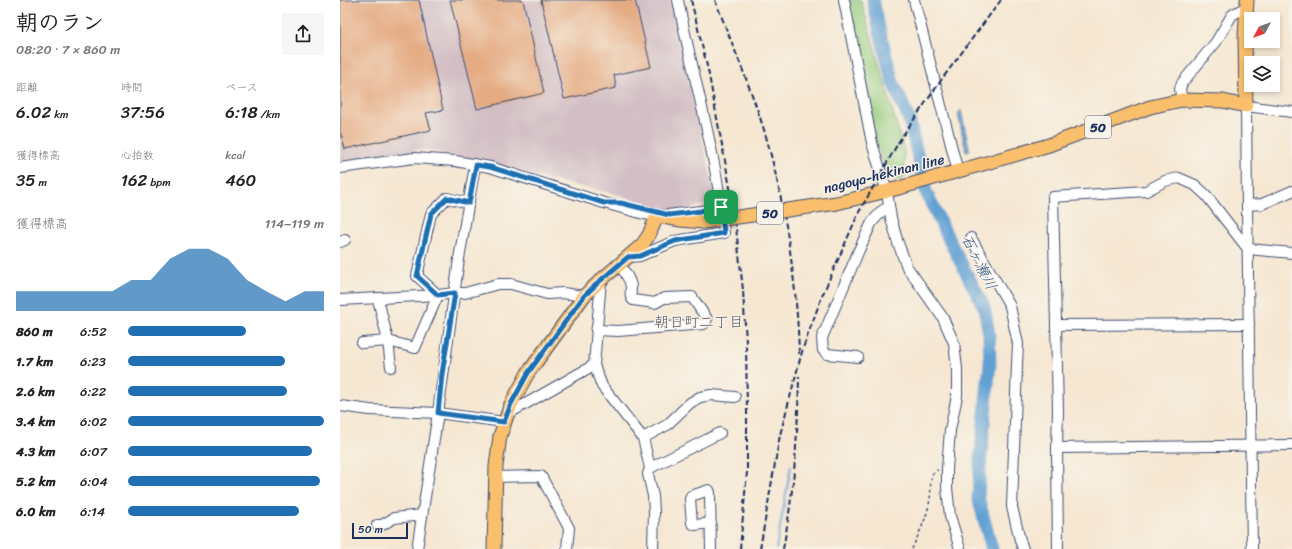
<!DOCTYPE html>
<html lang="ja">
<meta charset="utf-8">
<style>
body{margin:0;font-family:Sriracha,"Klee One",sans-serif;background:#f6f6f6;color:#222;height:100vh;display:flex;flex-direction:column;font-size:15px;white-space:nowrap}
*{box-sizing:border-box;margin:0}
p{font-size:13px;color:#767676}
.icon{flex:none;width:22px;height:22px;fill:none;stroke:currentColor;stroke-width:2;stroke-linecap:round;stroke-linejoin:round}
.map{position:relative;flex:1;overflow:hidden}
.drawer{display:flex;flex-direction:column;background:#fff;width:340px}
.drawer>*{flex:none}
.needle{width:26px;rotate:229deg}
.tools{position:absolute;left:904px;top:12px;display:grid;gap:8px}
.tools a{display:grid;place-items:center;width:36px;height:36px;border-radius:0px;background:#fff;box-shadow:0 2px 6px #0003;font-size:20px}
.scale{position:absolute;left:12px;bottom:10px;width:56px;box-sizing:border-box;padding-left:4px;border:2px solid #1b2f5e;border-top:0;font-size:11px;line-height:14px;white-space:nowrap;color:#1b2f5e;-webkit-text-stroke:3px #f7f3e8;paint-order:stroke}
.pin{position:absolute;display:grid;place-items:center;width:34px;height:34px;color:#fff;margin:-17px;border-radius:8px;box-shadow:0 2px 6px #0006}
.round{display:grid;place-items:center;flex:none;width:42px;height:42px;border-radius:0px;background:#f6f6f6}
.head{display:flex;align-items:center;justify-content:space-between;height:68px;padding:0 16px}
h1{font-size:22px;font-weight:600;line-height:30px}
.stats{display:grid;grid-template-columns:repeat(3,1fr);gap:6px;height:68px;padding:4px 16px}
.stats div{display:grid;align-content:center}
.stats b{font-size:17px;font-weight:600}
.stats small{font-size:11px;font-weight:400}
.stats p{font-size:11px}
.chart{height:112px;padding:8px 16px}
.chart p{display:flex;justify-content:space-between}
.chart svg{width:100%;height:72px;margin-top:4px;fill:#1f6fb2;opacity:.7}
ul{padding:0 16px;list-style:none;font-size:13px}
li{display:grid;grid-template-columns:64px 48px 1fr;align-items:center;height:30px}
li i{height:10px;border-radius:5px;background:#1f6fb2}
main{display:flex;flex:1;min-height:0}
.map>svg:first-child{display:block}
.industrial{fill:#d2bec4}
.grass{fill:#95cc7e;stroke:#587e6e}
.water{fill:url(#water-rules);stroke:#3e6898}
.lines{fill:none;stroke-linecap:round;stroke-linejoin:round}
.stream{stroke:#61a0d3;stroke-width:2}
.river{stroke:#61a0d3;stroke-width:13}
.building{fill:#e5ab83}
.minor-casing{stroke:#3c4b6f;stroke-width:12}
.major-casing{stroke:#3c4b6f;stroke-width:15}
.path{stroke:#3c4b6f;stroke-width:1.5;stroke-dasharray:3 3;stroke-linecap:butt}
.minor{stroke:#fff;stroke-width:10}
.major{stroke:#f9bf6d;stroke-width:13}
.rail{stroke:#1b2f5e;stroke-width:2;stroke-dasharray:6 3;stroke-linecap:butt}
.major-bridge-casing{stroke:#3c4b6f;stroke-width:15;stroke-linecap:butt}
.major-bridge{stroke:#f9bf6d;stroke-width:13}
.route-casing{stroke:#fff;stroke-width:8}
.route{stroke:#1f6fb2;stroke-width:5}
.labels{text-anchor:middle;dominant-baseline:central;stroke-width:3;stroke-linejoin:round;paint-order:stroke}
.shield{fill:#f7f3e8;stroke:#5d6a87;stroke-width:1}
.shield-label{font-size:13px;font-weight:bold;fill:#1b2f5e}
.street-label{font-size:14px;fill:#1b2f5e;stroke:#f7f3e8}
.water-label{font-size:15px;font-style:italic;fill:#345787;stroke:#f7f3e8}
.neighbourhood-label{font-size:15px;fill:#625a6b;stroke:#f7f3e8}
</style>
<main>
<section class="drawer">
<div class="head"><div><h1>朝のラン</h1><p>08:20 · 7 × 860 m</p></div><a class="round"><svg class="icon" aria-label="share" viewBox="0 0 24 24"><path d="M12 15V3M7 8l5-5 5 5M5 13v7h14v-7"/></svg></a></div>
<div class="stats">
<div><p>距離</p><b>6.02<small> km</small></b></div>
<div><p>時間</p><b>37:56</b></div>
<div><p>ペース</p><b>6:18<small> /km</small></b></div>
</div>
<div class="stats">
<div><p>獲得標高</p><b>35<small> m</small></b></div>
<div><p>心拍数</p><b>162<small> bpm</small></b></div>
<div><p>kcal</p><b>460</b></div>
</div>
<div class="chart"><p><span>獲得標高</span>114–119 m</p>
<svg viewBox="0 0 160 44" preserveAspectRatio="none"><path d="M0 44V32L10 32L20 32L30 32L40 32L50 32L60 25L70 25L80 12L90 6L100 6L110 12L120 25L130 32L140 38L150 32L160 32V44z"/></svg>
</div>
<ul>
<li><b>860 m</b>6:52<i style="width:60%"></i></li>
<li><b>1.7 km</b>6:23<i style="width:80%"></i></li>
<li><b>2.6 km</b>6:22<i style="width:81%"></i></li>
<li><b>3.4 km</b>6:02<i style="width:100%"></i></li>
<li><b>4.3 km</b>6:07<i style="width:94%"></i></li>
<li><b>5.2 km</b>6:04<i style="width:98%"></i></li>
<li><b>6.0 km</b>6:14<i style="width:87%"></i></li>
</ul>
</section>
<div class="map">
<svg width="952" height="549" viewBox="0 0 952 549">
<defs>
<pattern id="water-rules" width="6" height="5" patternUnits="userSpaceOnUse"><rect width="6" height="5" fill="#61a0d3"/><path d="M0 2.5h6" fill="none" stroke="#4f83ae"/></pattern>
</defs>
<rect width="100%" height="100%" fill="#f7f3e8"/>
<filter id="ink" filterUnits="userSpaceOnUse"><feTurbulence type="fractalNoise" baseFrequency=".025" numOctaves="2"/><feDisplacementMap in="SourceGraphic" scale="8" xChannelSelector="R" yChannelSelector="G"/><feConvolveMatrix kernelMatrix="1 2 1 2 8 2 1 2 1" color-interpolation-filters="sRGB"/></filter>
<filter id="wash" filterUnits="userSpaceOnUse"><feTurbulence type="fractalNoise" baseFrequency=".012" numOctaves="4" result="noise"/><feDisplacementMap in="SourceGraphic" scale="16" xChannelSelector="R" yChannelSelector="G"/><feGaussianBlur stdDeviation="0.9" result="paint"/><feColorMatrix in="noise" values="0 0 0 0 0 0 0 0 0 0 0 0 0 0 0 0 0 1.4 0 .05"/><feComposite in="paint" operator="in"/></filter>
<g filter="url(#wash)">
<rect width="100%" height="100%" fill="#f6e7d2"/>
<path class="industrial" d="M0 0H330L377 203 330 212 279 195 175 172 86 149 0 162Z"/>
<path class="grass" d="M507 0H521L564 150 565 177 560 181 547 176 532 126Z"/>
<path class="water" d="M621 110 630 151 626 152 618 114Z"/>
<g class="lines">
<path class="stream" d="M436 549 451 466"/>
<path class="river" d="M533 0 540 32 553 83 569 119 586 192 608 238 644 307 649 334 650 363 641 454 638 497 652 549"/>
</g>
<g id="blocks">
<g class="building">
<path d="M0 0H79L103 110 86 113 91 130 5 149 1 134H0Z"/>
<path d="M110 0H183L204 93 137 109Z"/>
<path d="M201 0H295L311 67 274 75 276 88 224 99Z"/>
</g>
</g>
</g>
<g filter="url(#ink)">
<use href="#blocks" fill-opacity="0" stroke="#3c4b6f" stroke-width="1"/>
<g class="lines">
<defs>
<g id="minor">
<path d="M504 0 532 143 547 192 551 218 558 243 567 267 603 318 614 343 617 369V396L610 430 607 469V488L610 516 620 549"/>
<path d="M574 0 618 172"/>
<path d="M842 100 840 89 842 83 876 42 892 15 906 7"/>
<path d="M0 168 74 158 115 161 150 167 264 203 304 214 317 216"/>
<path d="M907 205 922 204 952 191"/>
<path d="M328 215 361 211 381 207"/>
<path d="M631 238 670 306 678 344 677 364 672 507 680 540 683 549"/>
<path d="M0 242 5 240"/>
<path d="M288 257 300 256 335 241 384 233C377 154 353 78 338 0"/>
<path d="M261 280 254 365 262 386 303 438 310 468 308 474 313 496 314 512 313 549"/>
<path d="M38 299 48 341 51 367"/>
<path d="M0 300 98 295 115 293H125L158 284H171L207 294 223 293 244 296"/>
<path d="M716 325 909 324"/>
<path d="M256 330 278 331 364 324 367 319 352 297 324 298 315 303 293 300C289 296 291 293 291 288 291 280 284 271 279 264"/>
<path d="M22 343 48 341 75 348 98 295 77 276 91 214 107 198 129 203"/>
<path d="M518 357 487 354 483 350 482 338 519 250 532 222 543 210 549 207"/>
<path d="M0 406 30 410 98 413 164 422"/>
<path d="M166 415 254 365"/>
<path d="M303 438 327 425 350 403 360 397 371 395 395 397"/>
<path d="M717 448 952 445"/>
<path d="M310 468 380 433"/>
<path d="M156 477 201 476 229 528 227 549"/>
<path d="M371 523 355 525 352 523 350 499 351 496 369 490 370 493 371 549"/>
<path d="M37 525H42L54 518 82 515"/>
<path d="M77 549 98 413 119 259 135 165"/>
<path d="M718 549 717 448 718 410 713 197 806 191 825 181 839 178 855 185 866 195 908 249 952 253"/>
<path d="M912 549 907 205 906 106 952 112"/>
</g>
<g id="major">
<path d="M497 203 559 188 709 145 810 107 842 100 883 101 906 106 905 38 907 0"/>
<path d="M154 549 156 466 160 436 171 404 188 373 244 296 261 280 302 245 309 235 317 216 341 220 363 222"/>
</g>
</defs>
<use href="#minor" class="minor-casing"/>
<use href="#major" class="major-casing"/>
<path class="path" d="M572 549C579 533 588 516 590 498 592 489 587 473 598 470"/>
<use href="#minor" class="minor"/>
<use href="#major" class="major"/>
<g class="rail">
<path d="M351 0 368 70 391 193 396 228 403 290 406 342 407 412V472L400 549"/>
<path d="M375 0C392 44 411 88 425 133 445 203 457 282 459 354"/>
<path d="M420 549 440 435 463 348 482 296 519 212 561 138 602 79 661 0"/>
<path d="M443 549C454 492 458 434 459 376"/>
</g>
<defs>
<path id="major-bridge" d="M363 222 497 203"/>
</defs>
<use href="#major-bridge" class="major-bridge-casing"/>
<use href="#major-bridge" class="major-bridge"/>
</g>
</g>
<g class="lines" filter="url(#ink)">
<defs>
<path id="route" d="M136 165 150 167 264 203H281L329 215 361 211 381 207 384 233 335 241 300 256 288 257 261 280 244 296 188 373 171 404 164 422 98 413 102 374 115 293 98 295 77 276 91 214 107 198 129 203Z"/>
</defs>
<use href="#route" class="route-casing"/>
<use href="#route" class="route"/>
</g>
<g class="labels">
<g class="shield">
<rect x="745" y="116" width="26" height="22" rx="3"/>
<rect x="417" y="202" width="26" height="22" rx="3"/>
</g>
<g class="shield-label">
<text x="758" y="127">50</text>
<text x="430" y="213">50</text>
</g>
<g class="street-label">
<text transform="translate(544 174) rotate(-14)">nagoya-hekinan line</text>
</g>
<g class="water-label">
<text transform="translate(639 262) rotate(63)">石ヶ瀬川</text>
</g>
<g class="neighbourhood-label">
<text x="359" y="322">朝日町二丁目</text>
</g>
</g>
</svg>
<div class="tools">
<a><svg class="needle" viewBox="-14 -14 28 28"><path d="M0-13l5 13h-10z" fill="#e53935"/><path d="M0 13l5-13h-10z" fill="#767676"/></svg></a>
<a><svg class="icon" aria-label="layers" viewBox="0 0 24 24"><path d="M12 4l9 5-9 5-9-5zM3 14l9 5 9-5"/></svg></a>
</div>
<div class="scale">50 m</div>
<div class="pin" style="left:381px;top:207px;background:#1e9e55"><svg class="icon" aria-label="arrive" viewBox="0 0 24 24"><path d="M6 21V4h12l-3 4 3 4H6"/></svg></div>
</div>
</main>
